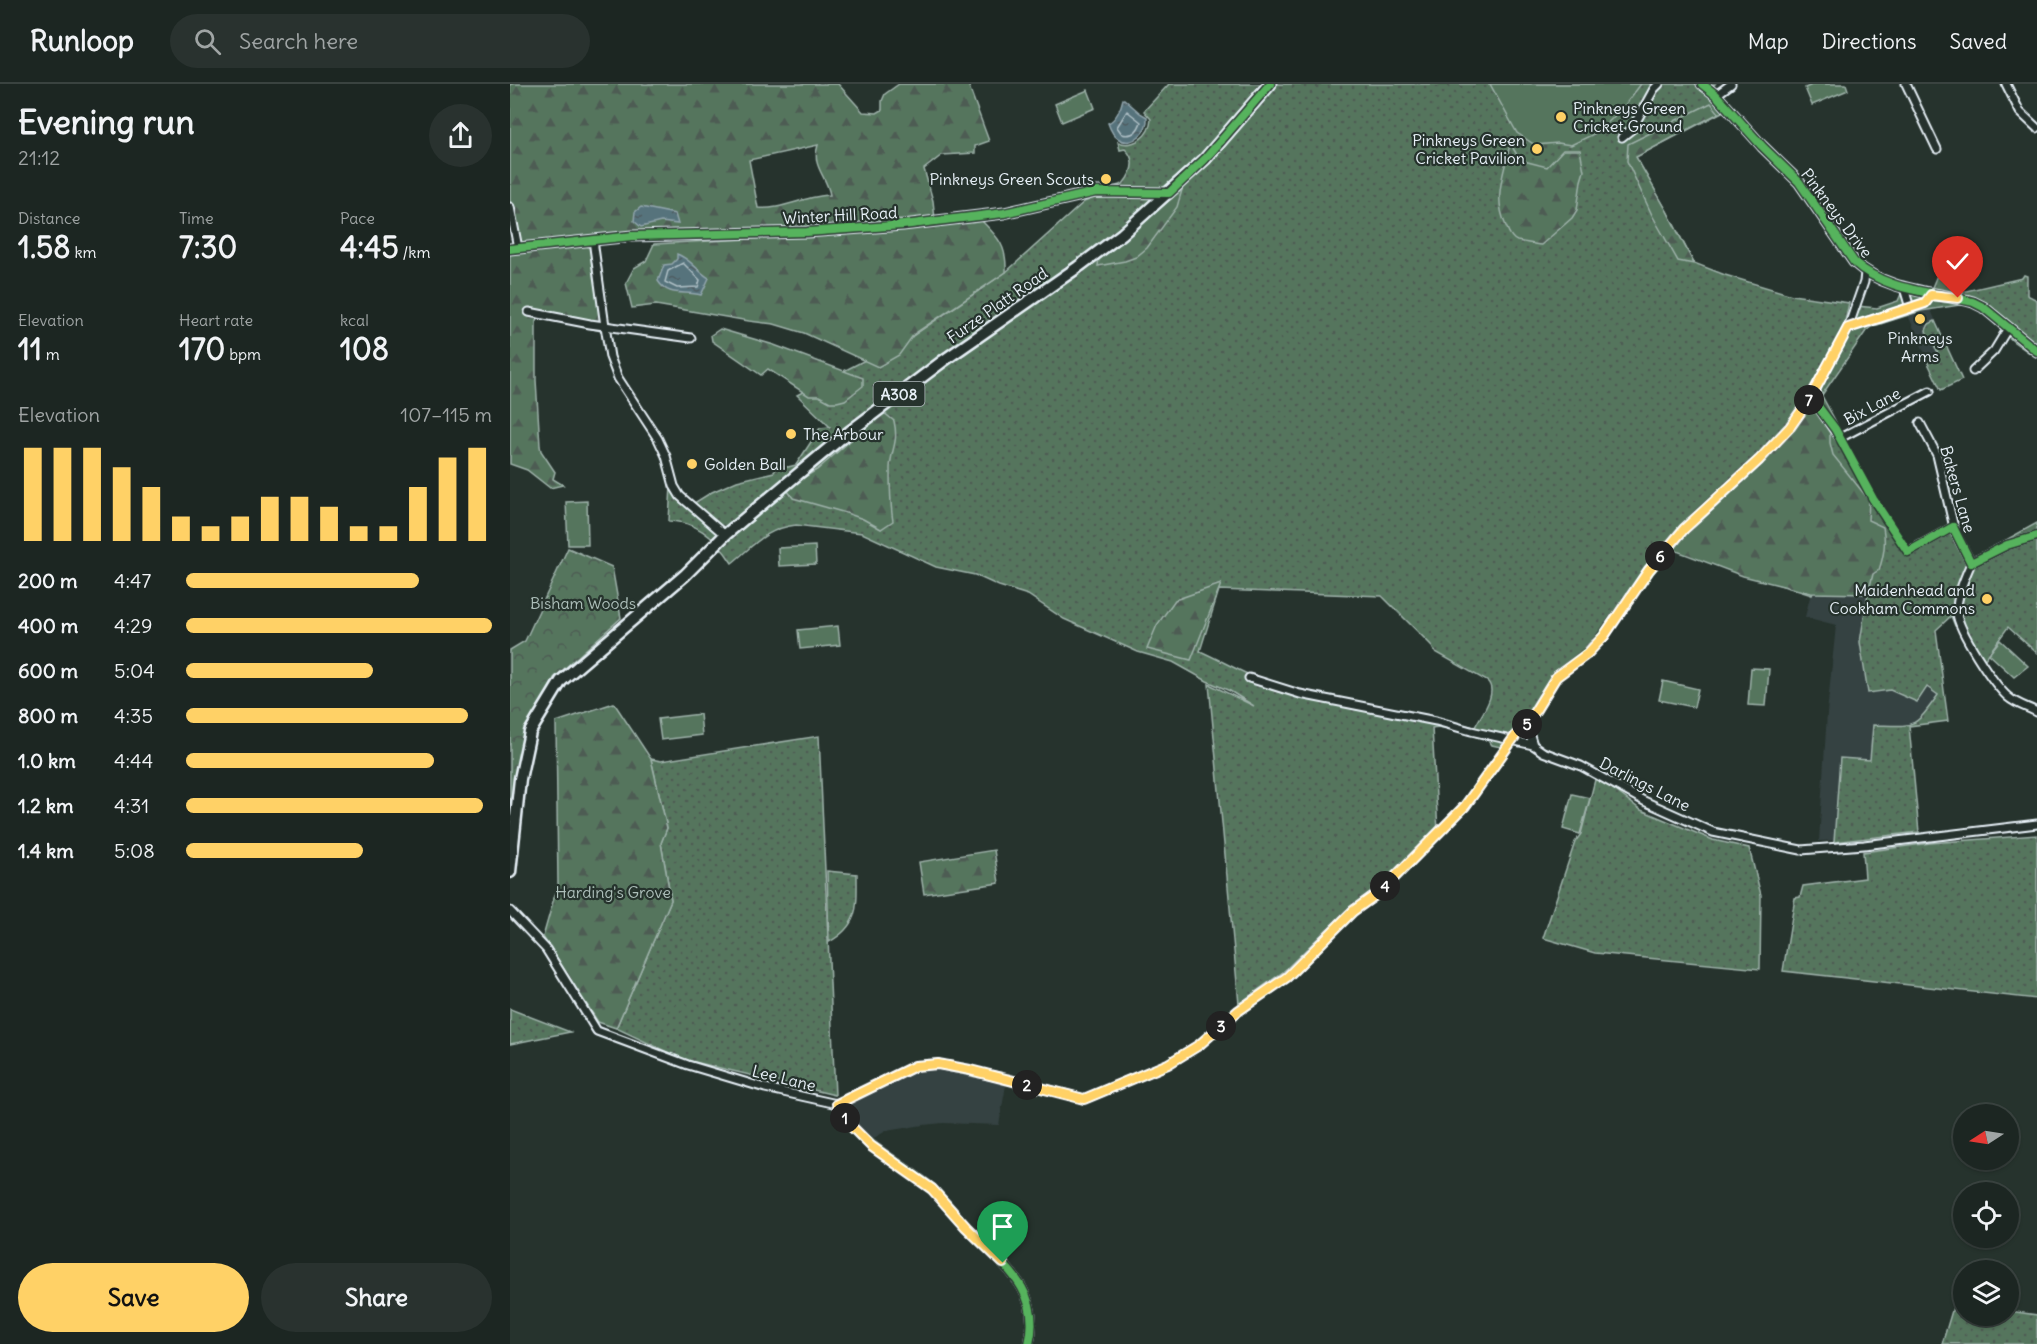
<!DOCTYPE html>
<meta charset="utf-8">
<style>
body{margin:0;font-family:Delius,sans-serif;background:#29322f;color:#f1f3f6;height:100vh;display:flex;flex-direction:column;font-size:22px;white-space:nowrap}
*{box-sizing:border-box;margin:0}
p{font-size:20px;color:#a0a5a5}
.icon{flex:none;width:33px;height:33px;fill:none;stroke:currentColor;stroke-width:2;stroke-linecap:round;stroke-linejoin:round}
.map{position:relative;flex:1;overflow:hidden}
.drawer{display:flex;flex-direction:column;background:#1c2622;width:510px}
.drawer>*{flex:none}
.needle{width:39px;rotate:258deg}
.fabs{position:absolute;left:1443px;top:1020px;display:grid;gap:12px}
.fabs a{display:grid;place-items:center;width:66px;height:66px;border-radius:50%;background:#1c2622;box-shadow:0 2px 4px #0004,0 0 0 2px #3a4340;font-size:30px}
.pin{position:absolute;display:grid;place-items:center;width:51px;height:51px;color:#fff;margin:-62px -26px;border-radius:50% 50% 50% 0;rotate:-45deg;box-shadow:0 0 6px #0007}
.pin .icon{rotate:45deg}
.km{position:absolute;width:30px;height:30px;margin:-15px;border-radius:50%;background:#222;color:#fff;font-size:16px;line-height:30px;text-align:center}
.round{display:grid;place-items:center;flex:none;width:63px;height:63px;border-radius:32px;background:#29322f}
.summary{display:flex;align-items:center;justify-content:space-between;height:102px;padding:0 18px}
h1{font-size:33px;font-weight:800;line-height:45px}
.metrics{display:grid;grid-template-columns:repeat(3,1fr);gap:9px;height:102px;padding:6px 18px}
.metrics div{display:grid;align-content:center}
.metrics b{font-size:30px;font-weight:800}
.metrics small{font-size:16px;font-weight:400}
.metrics p{font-size:16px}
.chart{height:168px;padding:12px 18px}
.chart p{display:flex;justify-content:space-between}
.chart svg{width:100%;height:108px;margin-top:6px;stroke:#ffd166;stroke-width:6}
.primary-button{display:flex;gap:12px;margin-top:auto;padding:12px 18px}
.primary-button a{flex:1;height:69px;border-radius:36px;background:#ffd166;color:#111;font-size:24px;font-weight:800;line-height:69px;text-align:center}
.primary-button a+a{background:#29322f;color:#f1f3f6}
ul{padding:0 18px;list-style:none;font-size:20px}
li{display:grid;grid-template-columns:96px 72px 1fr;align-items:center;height:45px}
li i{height:15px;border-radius:8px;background:#ffd166}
header{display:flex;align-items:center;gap:36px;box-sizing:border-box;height:84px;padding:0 30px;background:#1c2622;border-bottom:2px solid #3a4340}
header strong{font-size:28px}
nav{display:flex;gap:33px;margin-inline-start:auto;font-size:21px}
.search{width:420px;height:54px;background:#29322f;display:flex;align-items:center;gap:15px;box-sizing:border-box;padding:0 21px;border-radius:33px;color:#a0a5a5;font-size:22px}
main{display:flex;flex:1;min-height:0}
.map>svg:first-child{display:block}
.built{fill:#354242}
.grass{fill:url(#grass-dots);stroke:#9eb2aa;stroke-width:1.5;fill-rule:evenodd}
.forest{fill:url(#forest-firs);stroke:#9eb2aa;stroke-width:1.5;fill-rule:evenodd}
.park{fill:url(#park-crowns);stroke:#9eb2aa;stroke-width:1.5}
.pitch{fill:#55745d;stroke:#9eb2aa;stroke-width:1.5}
.water{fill:url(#water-ripples);stroke:#91a5ad;stroke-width:1.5}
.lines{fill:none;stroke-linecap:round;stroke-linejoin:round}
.shore{stroke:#aebfc6;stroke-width:1.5}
.minor-casing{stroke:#e8f1f8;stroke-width:11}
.tertiary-casing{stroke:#e8f1f8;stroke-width:13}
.primary-casing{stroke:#e8f1f8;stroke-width:15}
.minor{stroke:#26332d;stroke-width:7}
.tertiary{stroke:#26332d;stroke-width:8}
.primary{stroke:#26332d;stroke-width:10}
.cycleway-casing{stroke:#26332d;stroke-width:11}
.cycleway{stroke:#56b35d;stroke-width:8}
.route-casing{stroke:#fff;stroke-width:12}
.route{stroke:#ffd166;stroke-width:8}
.poi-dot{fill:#ffd166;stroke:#26332d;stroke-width:2}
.labels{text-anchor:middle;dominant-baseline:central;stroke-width:4.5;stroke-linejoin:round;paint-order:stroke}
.shield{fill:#26332d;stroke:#aeb8bb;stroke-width:1.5}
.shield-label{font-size:15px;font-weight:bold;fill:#e8f1f8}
.poi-label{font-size:16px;fill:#e8f1f8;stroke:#26332d;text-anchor:start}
.street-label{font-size:16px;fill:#e8f1f8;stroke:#26332d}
.park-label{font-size:16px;fill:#adbfba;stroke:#26332d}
</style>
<header>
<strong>Runloop</strong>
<div class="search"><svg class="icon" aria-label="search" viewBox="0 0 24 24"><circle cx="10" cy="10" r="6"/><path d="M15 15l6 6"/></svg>Search here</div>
<nav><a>Map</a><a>Directions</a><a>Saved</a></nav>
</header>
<main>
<section class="drawer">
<div class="summary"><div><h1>Evening run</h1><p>21:12</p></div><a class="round"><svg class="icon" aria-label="share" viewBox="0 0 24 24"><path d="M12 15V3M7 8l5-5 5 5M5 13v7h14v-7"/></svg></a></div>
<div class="metrics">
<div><p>Distance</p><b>1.58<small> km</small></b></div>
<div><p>Time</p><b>7:30</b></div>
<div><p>Pace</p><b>4:45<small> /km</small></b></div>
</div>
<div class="metrics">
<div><p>Elevation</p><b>11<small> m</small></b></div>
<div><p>Heart rate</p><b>170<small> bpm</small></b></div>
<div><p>kcal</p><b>108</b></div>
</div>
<div class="chart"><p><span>Elevation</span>107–115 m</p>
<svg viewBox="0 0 160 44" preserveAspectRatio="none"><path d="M5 44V6M15 44V6M25 44V6M35 44V14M45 44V22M55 44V34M65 44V38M75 44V34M85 44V26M95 44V26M105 44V30M115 44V38M125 44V38M135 44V22M145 44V10M155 44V6"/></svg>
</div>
<ul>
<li><b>200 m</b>4:47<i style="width:76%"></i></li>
<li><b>400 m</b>4:29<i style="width:100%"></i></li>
<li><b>600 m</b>5:04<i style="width:61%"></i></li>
<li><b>800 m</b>4:35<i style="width:92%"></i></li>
<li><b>1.0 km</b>4:44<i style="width:81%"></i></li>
<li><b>1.2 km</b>4:31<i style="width:97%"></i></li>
<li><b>1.4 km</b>5:08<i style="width:58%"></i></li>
</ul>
<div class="primary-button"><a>Save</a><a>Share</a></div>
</section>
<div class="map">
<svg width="1527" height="1260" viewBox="0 0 1527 1260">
<defs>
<pattern id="grass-dots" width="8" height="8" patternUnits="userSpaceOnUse" patternTransform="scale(1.5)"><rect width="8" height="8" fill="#55745d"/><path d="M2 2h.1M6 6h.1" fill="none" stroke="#4d5c53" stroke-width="1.8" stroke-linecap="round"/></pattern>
<pattern id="forest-firs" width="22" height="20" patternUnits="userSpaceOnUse" patternTransform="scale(1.5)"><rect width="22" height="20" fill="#55745d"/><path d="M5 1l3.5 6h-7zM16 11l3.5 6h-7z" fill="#4d5c53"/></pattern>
<pattern id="park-crowns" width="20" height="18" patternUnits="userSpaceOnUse" patternTransform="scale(1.5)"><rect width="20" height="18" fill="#55745d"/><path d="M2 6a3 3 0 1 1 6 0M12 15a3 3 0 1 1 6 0" fill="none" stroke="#4d5c53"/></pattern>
<pattern id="water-ripples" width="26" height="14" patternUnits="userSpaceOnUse" patternTransform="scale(1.5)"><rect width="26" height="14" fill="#57737b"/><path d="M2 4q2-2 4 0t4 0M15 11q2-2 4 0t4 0" fill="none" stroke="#4e5b60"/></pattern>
</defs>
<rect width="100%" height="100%" fill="#26332d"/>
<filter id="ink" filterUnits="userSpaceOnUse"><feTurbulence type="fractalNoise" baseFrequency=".0167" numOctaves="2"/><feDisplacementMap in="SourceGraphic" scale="12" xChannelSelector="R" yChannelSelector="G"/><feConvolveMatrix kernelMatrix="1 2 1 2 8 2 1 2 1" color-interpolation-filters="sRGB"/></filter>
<g filter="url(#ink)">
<g class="built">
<path d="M1420 224 1452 296 1431 306 1397 229Z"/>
<path d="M1301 509 1357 510 1443 530 1426 546 1438 637 1399 642 1409 748 1350 756 1309 757 1317 629 1326 541 1295 533Z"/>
<path d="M422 984 460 990 496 1001 489 1041 433 1039 413 1041 376 1047 362 1055 335 1031 333 1021 408 987Z"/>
</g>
<g class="grass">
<path d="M659 0H1205L1200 5 1216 26 1126 73 1157 127 1184 179 1215 191 1282 211 1339 219 1334 242 1313 289 1281 340 1245 377 1181 435 1082 563 1043 593 1013 640 995 664 982 661 979 657C966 653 934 640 922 644L928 747 867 803 835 828 773 888 729 920 699 600 744 622 720 607 697 597 663 578 628 568 554 535 518 511 489 502 465 491 426 483 352 449 286 441C257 444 243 462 222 479 208 457 187 437 159 437L161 401 170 418 178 423 202 408 227 397 264 388 268 381 278 383 286 381 310 344 320 343 287 311 404 251 496 188 574 118 586 113H607L603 103 613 100C622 89 627 76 615 65L610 66 608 58C624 64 640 52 641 35L634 27ZM709 506 872 512 921 561 924 567 977 597C989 608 971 631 965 643L798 608C759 606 724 582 690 567Z"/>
<path d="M1430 184 1452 208 1512 194 1514 191 1517 192V211L1527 216V274L1504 258 1465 222 1456 220 1411 227 1361 243 1356 247 1312 311 1310 303 1333 257 1343 217 1347 222 1367 224 1388 217 1391 210 1398 208 1418 213Z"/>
<path d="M1425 237 1452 296 1431 306 1417 277 1428 270 1421 254 1418 255 1416 246 1419 240Z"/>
<path d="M1312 312 1377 433 1400 465 1441 445 1460 471 1467 472 1527 439V569L1498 543 1475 575 1470 577 1446 542H1445L1441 532 1426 546 1438 637 1399 642 1409 748 1324 758 1330 674 1360 676 1363 641C1405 642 1403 646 1428 611L1417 603 1407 618 1380 606 1358 609 1350 558 1358 509 1304 507 1302 511 1264 499 1166 460 1175 447 1302 318 1307 317Z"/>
<path d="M309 652 325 1011 172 975 106 944 161 816 151 759 157 744 141 675 151 677Z"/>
<path d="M1086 692 1131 726 1203 756 1239 764 1251 811 1250 885 1085 869 1033 854 1065 758 1071 750Z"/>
<path d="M1527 751V915L1273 887 1285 814 1290 813 1293 802 1355 794 1353 768 1420 759Z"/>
<path d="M317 787 347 790C347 821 350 841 319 858Z"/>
<path d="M0 925 60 948 0 960Z"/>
<path d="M1444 1220 1453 1221 1454 1232H1498L1499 1227 1527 1231V1260H1432Z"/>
</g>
<g class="forest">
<path d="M0 0H328L353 28 367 29 372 26V17L375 10 389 0H458L479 57 465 62V69L432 71 414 85 423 117 425 135 291 145 151 147 22 160 11 159 0 120ZM308 61C301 83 317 92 320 111 298 111 269 127 248 124L239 76Z"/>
<path d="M1201 19 1209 29 1126 73 1157 127 1184 180 1168 177 1142 131 1117 77 1118 60Z"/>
<path d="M1000 59 1010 76 1037 83 1053 66H1070L1074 87 1071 97 1067 126 1062 134 1031 161C1023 160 1014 158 1007 157 1001 155 998 147 996 142 982 110 995 90 1000 59Z"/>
<path d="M672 106 667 123 637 164 626 173 615 177 588 182 589 174Z"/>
<path d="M472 137C489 154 497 163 496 188L404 250 389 271 368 283 294 249 264 240 239 237 146 221 122 224 116 199 124 184 136 177 144 160 370 148Z"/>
<path d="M73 160 82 165 92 235 91 247 30 232 26 237V296L30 362 31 367 45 388 43 395 53 401 40 404 17 386 0 380V169Z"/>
<path d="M210 245 264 261 353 294V302L335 316 327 318H320L309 312H299L258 285 251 291 202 257 201 251Z"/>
<path d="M1300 319 1320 349V359L1323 371 1359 416 1358 436 1373 443C1376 459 1374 471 1369 486L1363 490 1358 510 1301 509 1233 492 1164 466 1182 439Z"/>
<path d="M373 328 384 337C389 359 381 365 380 384 380 402 380 419 383 437L371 445 353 435 336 429 283 414 278 407 286 398 307 386Z"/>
<path d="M711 500 681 576 637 565 647 541 665 516Z"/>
<path d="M104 619 141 675 157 744 151 759 161 816 106 944 88 938 33 853 48 800 46 638Z"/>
<path d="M484 766 489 799 414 810 409 778Z"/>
</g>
<path class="park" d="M58 464 102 483 111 534 44 594 18 649 0 720V566L15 557Z"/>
<g class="pitch">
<path d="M980 0H1131L1112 25 1088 48 1061 61 1048 59 1025 61 1007 49Z"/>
<path d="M1304 0H1336L1338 6 1302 21 1295 4Z"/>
<path d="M578 6 585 24 552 38 545 20Z"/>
<path d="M77 417 78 461H58L56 418Z"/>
<path d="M305 462 306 480 269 482 268 464Z"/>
<path d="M328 542 330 561 290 565 288 546Z"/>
<path d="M1490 556 1518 582 1504 593 1479 570Z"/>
<path d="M1241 584 1259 585 1256 622 1238 621Z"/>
<path d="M1153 597 1188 605 1184 623 1149 616Z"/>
<path d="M190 630 192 651 151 656 148 635Z"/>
<path d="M1062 710 1080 714 1070 750 1053 745Z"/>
</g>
<g class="water">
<path d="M613 15H614L630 29 637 33C639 46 623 64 609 55 603 52 600 45 598 39 606 36 611 24 613 15Z"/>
<path d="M131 123 165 130 168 140 151 138 131 143 124 137 125 128Z"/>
<path d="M167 170C181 175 187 187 199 194L191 211C174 206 159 214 148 197L154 181 162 180 167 175Z"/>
</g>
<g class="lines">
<g class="shore">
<path d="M617 27 631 38C628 47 622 53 612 50L607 43Z"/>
<path d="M173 179 190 196 188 203 167 204 155 198 158 187Z"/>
</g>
<defs>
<g id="minor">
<path d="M1396 0 1427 65"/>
<path d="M1496 0 1510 28 1527 44"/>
<path d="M1206 11 1221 0"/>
<path d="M1112 53 1122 45 1144 5 1149 0"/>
<path d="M0 123 8 164"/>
<path d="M83 156 95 242 100 273 108 294 148 355 156 372 164 402 170 412 215 451"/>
<path d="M1394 204 1400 224"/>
<path d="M19 228 80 240 181 254"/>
<path d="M1338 244 1415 219 1421 211"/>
<path d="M1463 287 1484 267 1498 244"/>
<path d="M1301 313 1330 354 1420 307"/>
<path d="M1410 339 1427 371 1445 448 1461 479"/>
<path d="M1527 452 1497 461 1461 479C1455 493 1446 513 1447 529 1448 546 1484 601 1498 613 1506 620 1517 623 1527 628"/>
<path d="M1403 465 1443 443"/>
<path d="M739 594 790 610 926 637 961 647 1023 661 1033 668 1071 682 1134 717 1203 748 1291 766 1354 761 1527 740"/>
<path d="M1017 641 1023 661"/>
<path d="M0 827 36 865 87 947 178 981 255 1004 327 1020 405 982 428 980 498 995 574 1015 658 980 689 961 728 927 777 893 843 827 871 807 955 722 1006 651 1017 641 1046 593 1077 569 1094 552 1139 486 1174 445 1249 376 1280 343 1301 313 1338 244 1354 198 1355 188"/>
<path d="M327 1020C345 1061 391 1076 422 1105 434 1116 444 1130 455 1142 489 1178 533 1204 519 1260"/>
</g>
<g id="tertiary">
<path d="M1192 0 1206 11 1252 62 1289 98 1344 178C1377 208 1422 207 1463 218L1473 223 1527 267"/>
<path d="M0 165 122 152 297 148 393 141 494 129 586 108 659 109"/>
</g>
<path id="primary" d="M0 788 10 695 20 648 51 597 175 491 215 451 330 355 433 277 568 183 612 150 695 75 760 0"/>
</defs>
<use href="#minor" class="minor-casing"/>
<use href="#tertiary" class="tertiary-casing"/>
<use href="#primary" class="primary-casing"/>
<use href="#minor" class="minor"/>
<use href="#tertiary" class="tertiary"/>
<use href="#primary" class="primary"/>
<defs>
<g id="cycleway">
<path d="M1192 0 1206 11 1252 62 1289 98 1344 178C1377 208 1422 207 1463 218L1473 223 1527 267"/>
<path d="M0 165 122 152 297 148 393 141 494 129 586 108 659 109 695 75 760 0"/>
<path d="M519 1260C533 1204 489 1178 455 1142 444 1130 434 1116 422 1105 391 1076 345 1061 327 1020L405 982 428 980 498 995 574 1015 658 980 689 961 728 927 777 893 843 827 871 807 955 722 1006 651 1017 641 1046 593 1084 563 1157 464 1188 431 1262 363 1280 343 1301 313 1325 345 1363 415 1398 468 1443 443 1461 479 1497 461 1527 452"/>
</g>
</defs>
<use href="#cycleway" class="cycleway-casing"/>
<use href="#cycleway" class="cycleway"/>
</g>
</g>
<g class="lines" filter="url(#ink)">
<defs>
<path id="route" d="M493 1179 456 1143 422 1105 361 1062 339 1040 327 1020 405 982 428 980 460 986 574 1015 658 980 689 961 728 927 777 893 843 827 871 807 955 722 1006 651 1017 640 1046 593 1077 570 1094 552 1139 486 1174 445 1249 376 1280 343 1301 313 1338 244 1415 219 1421 211 1448 214"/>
</defs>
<use href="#route" class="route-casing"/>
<use href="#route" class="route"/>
</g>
<g class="poi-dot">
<circle cx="1051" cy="33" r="6"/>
<circle cx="1027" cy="65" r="6"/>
<circle cx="596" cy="95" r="6"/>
<circle cx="1410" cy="235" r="6"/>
<circle cx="281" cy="350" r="6"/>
<circle cx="182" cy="380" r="6"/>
<circle cx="1477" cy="515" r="6"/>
</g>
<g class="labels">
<rect class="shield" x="363.5" y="298" width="51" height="24" rx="4.5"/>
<g class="shield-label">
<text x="389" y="310">A308</text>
</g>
<g class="poi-label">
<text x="1063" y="24">Pinkneys Green<tspan x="1063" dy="18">Cricket Ground</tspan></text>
<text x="1015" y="56" text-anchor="end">Pinkneys Green<tspan x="1015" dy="18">Cricket Pavilion</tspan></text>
<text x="584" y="95" text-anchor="end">Pinkneys Green Scouts</text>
<text x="1410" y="254" text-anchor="middle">Pinkneys<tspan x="1410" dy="18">Arms</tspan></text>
<text x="293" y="350">The Arbour</text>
<text x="194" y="380">Golden Ball</text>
<text x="1465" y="506" text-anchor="end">Maidenhead and<tspan x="1465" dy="18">Cookham Commons</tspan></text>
</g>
<g class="street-label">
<text transform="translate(1327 129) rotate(53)">Pinkneys Drive</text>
<text transform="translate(330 131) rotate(-3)">Winter Hill Road</text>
<text transform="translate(487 221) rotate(-35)">Furze Platt Road</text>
<text transform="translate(1362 322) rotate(-28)">Bix Lane</text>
<text transform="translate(1448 405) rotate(74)">Bakers Lane</text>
<text transform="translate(1135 700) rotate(27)">Darlings Lane</text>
<text transform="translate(274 994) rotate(14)">Lee Lane</text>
</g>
<g class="park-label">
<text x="73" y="519">Bisham Woods</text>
<text x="103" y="808">Harding's Grove</text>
</g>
</g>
</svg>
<div class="fabs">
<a><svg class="needle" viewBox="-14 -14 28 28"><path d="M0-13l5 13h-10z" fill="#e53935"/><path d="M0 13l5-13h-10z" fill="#a0a5a5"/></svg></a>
<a><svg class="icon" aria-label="locate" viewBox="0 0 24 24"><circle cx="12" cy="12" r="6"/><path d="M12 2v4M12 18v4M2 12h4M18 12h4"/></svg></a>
<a><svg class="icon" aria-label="layers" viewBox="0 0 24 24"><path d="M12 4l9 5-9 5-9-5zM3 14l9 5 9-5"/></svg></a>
</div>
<div class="pin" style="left:493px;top:1179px;background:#1e9e55"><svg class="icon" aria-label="arrive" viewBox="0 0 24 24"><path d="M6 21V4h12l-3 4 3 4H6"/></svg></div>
<div class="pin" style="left:1448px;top:214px;background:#d93025"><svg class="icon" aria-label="check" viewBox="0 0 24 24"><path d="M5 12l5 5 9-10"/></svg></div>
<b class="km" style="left:335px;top:1034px">1</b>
<b class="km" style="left:517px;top:1001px">2</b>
<b class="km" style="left:711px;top:942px">3</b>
<b class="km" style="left:875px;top:802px">4</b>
<b class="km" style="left:1017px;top:640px">5</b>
<b class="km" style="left:1150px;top:472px">6</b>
<b class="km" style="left:1299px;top:316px">7</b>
</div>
</main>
